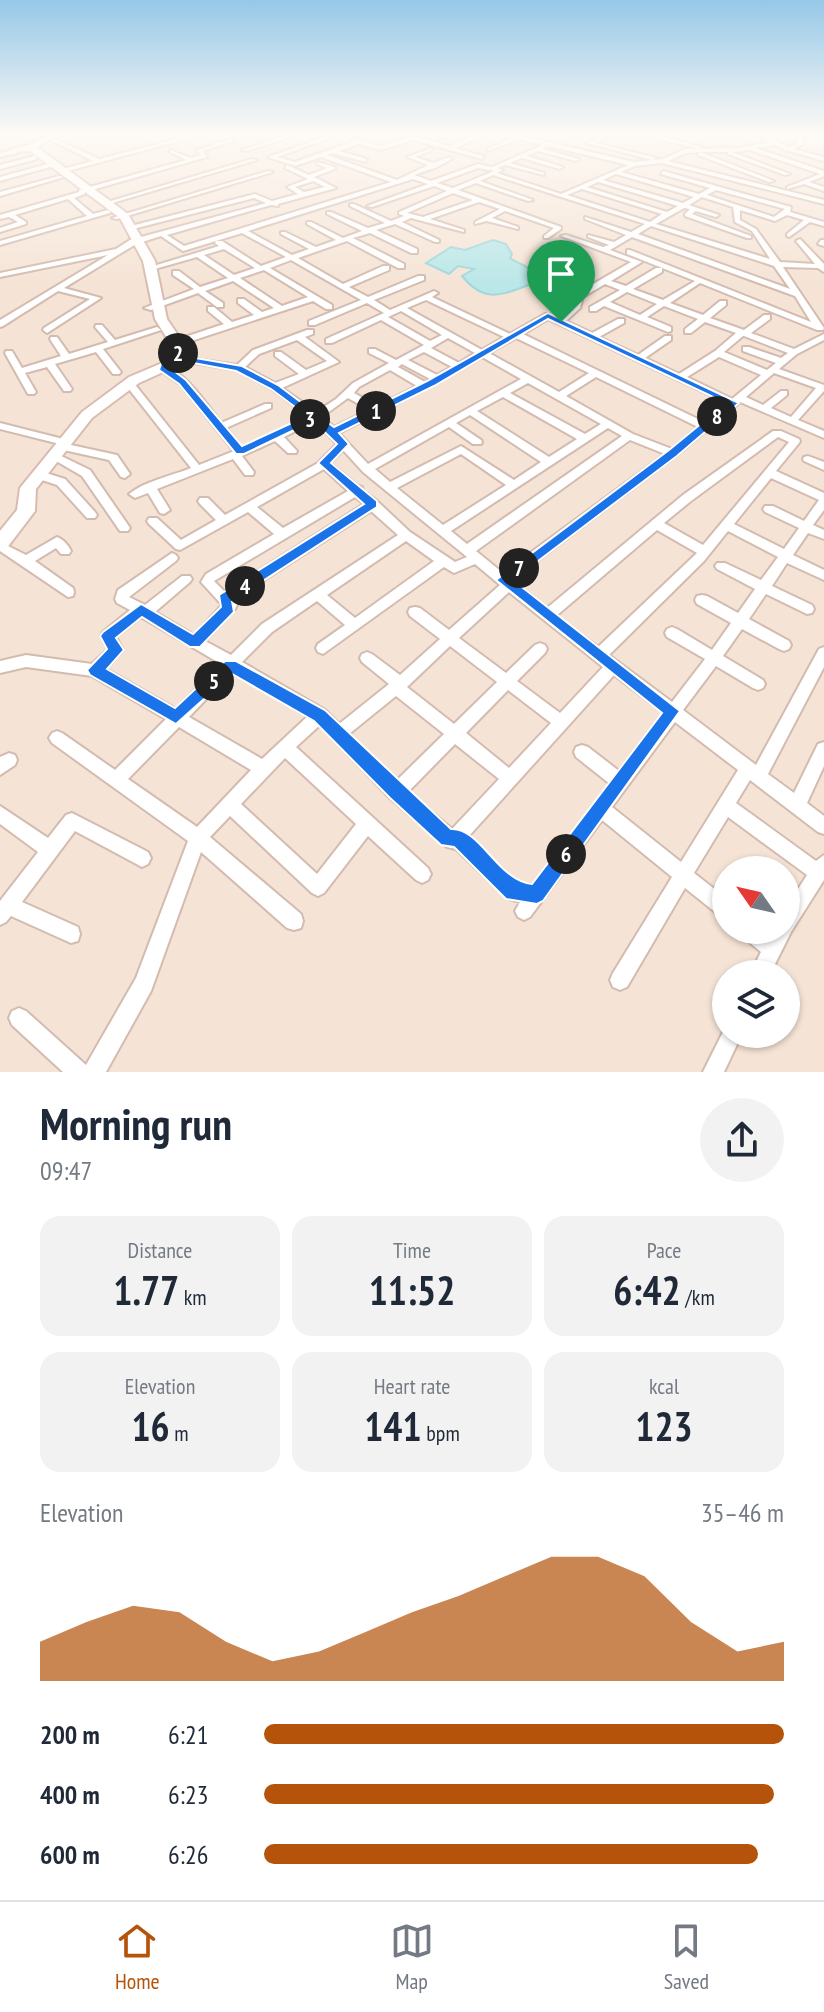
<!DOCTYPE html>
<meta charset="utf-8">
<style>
body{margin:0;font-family:"PT Sans Narrow",sans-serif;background:#f2f2f3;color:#1f2937;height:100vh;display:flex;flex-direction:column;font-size:30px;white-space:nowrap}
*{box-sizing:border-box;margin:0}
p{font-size:26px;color:#747a83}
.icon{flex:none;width:44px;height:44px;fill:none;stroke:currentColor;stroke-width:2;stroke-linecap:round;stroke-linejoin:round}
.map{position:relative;height:1072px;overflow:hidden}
.details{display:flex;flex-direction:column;background:#fff;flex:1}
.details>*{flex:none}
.needle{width:52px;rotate:304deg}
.fabs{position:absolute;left:712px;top:856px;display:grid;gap:16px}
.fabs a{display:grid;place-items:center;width:88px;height:88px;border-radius:50%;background:#fff;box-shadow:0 2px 6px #0004;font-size:40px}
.pin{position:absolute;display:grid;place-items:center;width:68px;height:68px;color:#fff;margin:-82px -34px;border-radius:50% 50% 50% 0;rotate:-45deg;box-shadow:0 0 8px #0007}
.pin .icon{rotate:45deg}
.km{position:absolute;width:40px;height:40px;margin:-20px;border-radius:50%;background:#222;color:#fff;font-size:22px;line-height:40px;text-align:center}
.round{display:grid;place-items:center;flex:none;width:84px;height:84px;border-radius:42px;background:#f2f2f3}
.head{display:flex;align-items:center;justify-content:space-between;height:136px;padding:0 40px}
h1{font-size:44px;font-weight:600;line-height:60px}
.stats{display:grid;grid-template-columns:repeat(3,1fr);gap:12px;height:136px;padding:8px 40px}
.stats div{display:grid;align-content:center;border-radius:20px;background:#f2f2f3;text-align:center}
.stats b{font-size:40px;font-weight:600}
.stats small{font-size:22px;font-weight:400}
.stats p{font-size:22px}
.chart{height:224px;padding:16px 40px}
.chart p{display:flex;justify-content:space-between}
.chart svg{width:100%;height:144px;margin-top:8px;fill:#b45309;opacity:.7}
ul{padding:0 40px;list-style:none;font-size:26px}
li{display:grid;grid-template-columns:128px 96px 1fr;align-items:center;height:60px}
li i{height:20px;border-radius:10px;background:#b45309}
.menu{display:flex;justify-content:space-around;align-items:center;height:112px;border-top:2px solid #e0e1e3;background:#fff;font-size:22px;color:#747a83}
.menu a{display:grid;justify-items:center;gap:4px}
.menu .selected{color:#b45309}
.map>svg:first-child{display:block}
.residential{fill:#f5e4d6;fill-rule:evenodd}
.water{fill:#bbe7e8;stroke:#a0d8db;stroke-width:2}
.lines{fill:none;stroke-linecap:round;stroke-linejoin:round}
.minor-casing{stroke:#d3bbaf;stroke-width:4}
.secondary-casing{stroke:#d8bcaf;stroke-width:4}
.minor{fill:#fff;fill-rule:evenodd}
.secondary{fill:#fff;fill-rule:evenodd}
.route{fill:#1a73e8;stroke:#fff;stroke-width:2;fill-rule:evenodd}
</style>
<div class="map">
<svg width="824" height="1072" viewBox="0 0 824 1072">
<rect width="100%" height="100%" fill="#fdf3e8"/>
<path class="residential" d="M0 134H797V143L824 148V1072H0ZM726 870H786V930H726ZM726 974H786V1034H726Z"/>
<path class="water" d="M493 240 506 244 512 254 510 258C521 266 535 266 538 282 507 291 488 308 462 276L474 269 458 266 449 274 426 263 451 247 465 250Z"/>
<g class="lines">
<defs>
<g id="minor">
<path d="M196 134H205L64 172 62 169 93 161 42 136 47 135 99 159Z"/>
<path d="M245 134H253L267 140 262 141Z"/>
<path d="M291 134H299L247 151 242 150Z"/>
<path d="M333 134 338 135 277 157 295 162 352 142 354 139 381 146 413 136 449 146 479 134H487L455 148 484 156 482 159 413 140 381 150 358 144 339 151 367 159 365 162 333 153 327 155 397 180 428 165 407 157 432 148V150L415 157 433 163 449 157 452 159 437 167 414 175 431 181 478 164 492 167 543 145 518 139 488 151V149L512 138 501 134 518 135 634 162 663 159 685 149 739 148 770 142 756 134H763L789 147 797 143 799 134H805L803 144 794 149 824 157V161L783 149 775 145 756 148 824 171V176L809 182 824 187V191L804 184 787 189V187L820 174 750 150 732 152 790 174 785 175 728 154V152H700L774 181 769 182 698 155 700 152 686 153 668 161 824 200V204L662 163 635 166 621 172 699 194 710 188 661 174 663 171 791 207 790 212 824 222V226L810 222 789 237 787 236V234L804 220 787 215 775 221 740 210V220L756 229 780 262 815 264 796 241 800 239 824 264V272L818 268 783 267 824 328 823 330H817L700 283 670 303 703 315 720 301H726V305L710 318 744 330 764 315H770V319L751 333 794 349 824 334V340L797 354 779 369 824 385V391L798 420 824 431V438L740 402 677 455 512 580 547 608 683 495 773 431H781L799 439 800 441 799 443 776 471 824 493V510L813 525 824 530V539L808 533 793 555 824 570V580L787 563 772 586 812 605 814 609 812 613 807 614 766 594 749 619 789 641 791 645 789 649 784 651 779 649 742 629 723 656 763 680 765 684 763 688 758 690 753 688 716 666 683 710 756 765 819 649 824 647V667L768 774 794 793 818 744 824 742V766L807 803 824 816V834L818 832 750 780 736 803 816 861 824 855V880L791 932 770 974H750L761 952 743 937 741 930H765L770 935 773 930H786V908L807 875 728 817 694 873 726 898V919L720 916 685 888 627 987 620 990 613 987 610 980 613 973 672 877 602 820 530 917 524 920 518 917 515 911 520 902 507 898 456 849 447 847 390 798 320 725 296 747 428 868 431 874 428 880 422 883 416 880 368 836 324 893 318 896 312 893 230 816 210 837 301 914 303 921 301 928 294 930 287 928 201 852 151 991 106 1072H63L12 1025 9 1018 12 1011 19 1008 26 1011 86 1065 136 978 188 841 52 743 49 738 52 733 57 731 62 733 115 770 166 719 92 676 26 667 0 673V661L26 655 92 664 108 649 101 636 103 632 130 610 117 603 115 599 118 590 172 553 176 555 178 558 176 561 129 597 145 605 182 576H190L192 579 190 582 155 612 194 635 222 605 201 582 206 574 274 534 248 512 180 550 176 549 149 524 147 521 149 518H157L181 540 216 520 200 504 198 501 200 498H208L225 515 318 463 337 444 315 421 284 437 297 451 296 453H288L275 441 242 456 254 472 253 475H245L233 459 157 489 170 510 164 514 160 513 148 493 135 498 129 494C145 481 171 476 191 468L125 384 127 382H133L199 465 234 451 180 384 160 370V366C182 366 208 406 221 423L265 404H271V408L226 428 242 448 309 417 272 389 236 370 189 362V358L237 365 253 350 307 330H313V334L305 337 339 362 282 388 316 412 336 399 353 383 389 363 369 353V349H375L396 360 424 345 381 320 332 343H326V339L384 313 367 303 315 325H309V321L361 300 291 260 270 268 332 305V309H326L313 301 179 345H173V341L224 324 208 311V307H214L232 322 254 315 238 303V299H244L262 312 274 308 233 281 205 291 223 303V307H217L198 293 151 310 144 308 194 289 173 275V271H179L200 287 228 278 197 257 151 270 147 268 219 246 215 243 216 241H222L261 266 286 257 242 233 183 251 161 236 136 244 64 288 101 298 47 333 43 330 44 328 90 299 58 291 3 326 0 327V320L108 255 0 277V273L116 249 130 240 266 203 254 198 133 229 131 228V226L255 194 272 201 298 194 287 187 308 179 285 168 287 165 309 175 327 168 317 164V162L335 167V169L314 177 336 188 278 204V206L271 205 167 235 184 246 391 182 321 157 295 166 268 157ZM549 146 628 165 561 194 497 173 503 170 498 168 505 165 544 175V173L510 163 522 158 560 169 563 167 527 156 538 151 576 161 579 159 543 149ZM478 168 494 171 453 188 437 183ZM616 174 694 197 683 203 603 180ZM493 175 645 224 631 232 585 217V219L626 235 614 242 588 235V237L609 245 603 247 566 235 561 236 631 262 576 294 572 307 560 318 551 314H545L510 334 432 297 438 293 434 291 390 310 374 300 424 280V276H418L368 297 349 287 389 270V266H383L343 284 298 258 347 241 398 268H404V264L353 238 370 233 411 253H417V249L376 230 395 224 435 242H439V240L402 222 411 218 464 232V230L430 219 479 202 500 209 475 222V224L487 221 518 229V227L492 218 505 211 554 228 544 236V238H548L561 229V227L458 190 476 183 528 201 533 200 480 181ZM413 179 428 184 367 206 372 207 434 186 447 191 399 212V214L404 216 391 221 354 204H350V206L385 223 368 228 331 212H327V214L362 231 343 238 311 222H307V224L336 240 316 247 285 232H281V234L309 249 292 255 248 231ZM313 181 325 187 304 192 295 187ZM598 182 678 206 667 212 587 187ZM582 189 662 214 650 222 567 195ZM716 190 785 209 774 217 707 195ZM453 193 473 200 423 217 407 213ZM702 197 733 207 735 222 752 231 770 259 656 224 684 208 690 209 685 214V216L747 238H751V236L692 214 696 211 716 217 719 215 689 205ZM651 226 774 266 790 289 638 234ZM632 237 795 296 811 322 630 250H627V254L695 281 663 300 633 289 662 272V268H656L626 286 611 281 642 262 610 250ZM224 249 255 268 234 275 204 255ZM264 270 308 297 282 306 240 278ZM605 284 620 290 590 307V311H596L604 306 668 332 671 331V327L647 317 664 306 698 319 685 329V333H691L705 322 736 333 715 351 679 374 645 358 671 340V336H665L638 355 599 337 624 323V319H618L592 333 566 321 580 308 583 297ZM627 292 657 304 640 315 610 302ZM426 300 504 337 482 350 407 308ZM401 311 442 335 430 341 388 317ZM548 319 727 403 704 422 523 334ZM743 336H744L788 353 781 358 749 347H743V351L776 363 767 370 724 352ZM448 338 475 353 459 363 431 348ZM516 338 589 373 559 392 489 353ZM297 340 327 361 306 370 281 352H275V356L299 374 275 383 245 367 259 354ZM424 352 452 367 437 375 408 360ZM482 357 521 379 368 464 339 433 428 388ZM719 357 761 375 732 399 687 377ZM402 364 430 379 425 382 398 367ZM390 370 417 386 377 406 354 393 359 387ZM774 373 816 388 791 417 771 408 787 395V391H781L763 405 746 397ZM596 377 698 427 672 449 633 434 566 396ZM528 383 601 424 585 434 510 393ZM503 397 577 439 549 457 477 411ZM348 398 369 410 334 427 322 417ZM470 415 541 462 514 480 461 446 390 482 375 469 449 427 473 444H481L482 442 481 440 456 423ZM608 428 622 436 467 544 451 531ZM778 437 789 442 703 545 664 523 691 501ZM630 440 665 454 503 573 476 551ZM343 450 363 472 467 557 455 562 410 532 377 501 363 491 362 487 358 486 330 463ZM461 454 506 485 443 525 397 488ZM324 469 348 491 283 528 257 507ZM771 478 819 500 804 521 773 506H765L763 509 765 512 799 528 784 549 734 524ZM355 497 364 504 225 592 214 581ZM371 511 398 535 262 624 231 655 205 641 235 609 237 605 233 600ZM657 530 697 553 598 647 556 616ZM728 531 778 557 761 580 725 563H717L715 566 717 569 755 589 738 613 707 596 702 595 697 596 695 600 697 604 731 623 712 650 677 629 672 627 667 629 665 633 667 637 705 659 672 702 609 655 704 561ZM406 541 434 561 355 618 327 595ZM475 564 500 585 449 630 420 608 415 607 410 608 408 612 410 616 440 639 400 675 372 654 367 652 362 654 360 658 362 662 389 684 339 724 325 710 242 662 272 632 317 601 345 625 318 644 316 648 318 652 323 654 444 567 454 573ZM509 592 603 667 560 713 517 681 545 653 547 649 545 645 540 643 535 645 506 673 459 638ZM141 617 221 664 176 709 106 669 123 650 116 637ZM450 646 497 682 454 724 407 687ZM233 671 308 716 262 759 189 717ZM614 675 664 713 619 771 588 747 582 745 576 747 574 752 576 757 610 784 533 885 517 883 468 837ZM508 690 551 723 509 768 466 733ZM396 696 444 734 396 781 349 734ZM675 722 738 770 681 862 612 807ZM179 727 251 770 197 827 128 779ZM455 744 499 779 452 829 408 792ZM285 758 356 824 317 874 241 804Z"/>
<path d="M445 134H453L442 139 437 138Z"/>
<path d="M607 134H614L596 143 656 158 653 160 587 143Z"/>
<path d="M641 134H651L702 147 699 149Z"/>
<path d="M230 139 235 140 203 151 207 157 85 192V194L74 198 93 214 108 210 111 212 110 213 0 245V241L87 216 68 199 15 215 26 222V224L0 232V228L18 222 9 217 0 219V215L79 192V190L186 160 170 152V150L191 158 201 155 197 150Z"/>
<path d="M15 150 17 153 0 157V153Z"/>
<path d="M35 156 37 159 0 169V165Z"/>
<path d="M252 159 257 160 109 204 104 203Z"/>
<path d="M55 162 57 165 0 181V177Z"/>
<path d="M268 171 273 172 117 219 112 218Z"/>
<path d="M59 176 64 177 0 196V192Z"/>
<path d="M821 240H824V246L818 244Z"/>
<path d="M96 325H102L115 340 157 327 161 330 103 349 121 372 119 374H113L96 352 55 364 72 389 70 391H64L47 367 25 373 36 392 34 394H28L5 353 6 351H12L22 368 61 356 50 339 51 337H57L69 354 108 342 95 327Z"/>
<path d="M0 423 71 441V445L117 455 130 474 125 478 121 477 109 460 59 449 58 447 60 444 0 429Z"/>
<path d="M55 453 90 470 128 525 130 528 128 531H120L82 476 51 458 50 456Z"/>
<path d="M808 456 824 462V470L804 461 803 459 804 457Z"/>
<path d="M40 471 65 479 95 512 97 515 95 518H87L57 485 36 478 35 475Z"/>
<path d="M57 537C63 539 68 545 71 551L69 554H61L56 548 35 561 73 588 74 592 73 596 68 597 0 551V542L26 555Z"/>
<path d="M9 753 15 755 17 760 15 765 0 775V757Z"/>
<path d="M0 806 48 838 66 815 72 813 148 852 151 858 148 864 142 867 75 831 22 902 78 927 80 934 78 941 71 943 11 916 6 922 0 925V901L38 852 0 824Z"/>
<path d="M726 1026V1034H742L724 1072H703Z"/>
</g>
<g id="secondary">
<path d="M51 134H61L37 147 128 214 155 261 167 319 190 353 188 356H178L155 319 143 261 120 218 30 151 13 152 9 150 29 145Z"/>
<path d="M167 361 174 365 172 368 139 383 92 418 36 489 35 511 6 549 0 551V531L17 510 20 488 82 412 129 377Z"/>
</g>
</defs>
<use href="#minor" class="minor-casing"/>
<use href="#secondary" class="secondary-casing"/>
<use href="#minor" class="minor"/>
<use href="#secondary" class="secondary"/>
</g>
<linearGradient id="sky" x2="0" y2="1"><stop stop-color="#96c8e8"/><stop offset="0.47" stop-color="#fefaf5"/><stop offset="1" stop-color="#fefaf5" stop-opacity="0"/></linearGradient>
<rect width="824" height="284" fill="url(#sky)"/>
<path class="route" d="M548 313 739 403 677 456 513 580 680 711 543 901 537 904 506 899 454 847 441 845 390 798 314 721 232 674 176 724 90 675 87 670 107 649 100 636 103 632 141 604 193 634 221 607 219 595 364 504 318 463 337 444 313 421 244 454H236L179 384 159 370 164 355 183 350 193 352 196 358 242 366 278 385 334 427 427 381ZM548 319 726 403 669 450 496 580 662 713 532 884C498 881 480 827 451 829L325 710 236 661H225L175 708 107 669 124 650 116 638 142 617 190 647H200L234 612 232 601 377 507V501L331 463 349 444 339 433 434 386ZM183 356 188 362 236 371 271 389 307 416 242 446 186 380 170 368 173 359Z"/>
</svg>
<div class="fabs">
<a><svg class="needle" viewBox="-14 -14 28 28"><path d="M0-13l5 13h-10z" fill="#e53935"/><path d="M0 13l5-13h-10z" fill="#747a83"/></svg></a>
<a><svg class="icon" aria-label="layers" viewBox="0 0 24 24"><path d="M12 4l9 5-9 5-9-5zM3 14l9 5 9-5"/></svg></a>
</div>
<div class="pin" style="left:561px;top:322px;background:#1e9e55"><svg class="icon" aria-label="arrive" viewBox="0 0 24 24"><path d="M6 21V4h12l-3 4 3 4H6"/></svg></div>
<b class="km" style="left:376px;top:411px">1</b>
<b class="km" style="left:178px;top:353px">2</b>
<b class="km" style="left:310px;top:419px">3</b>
<b class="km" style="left:245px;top:586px">4</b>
<b class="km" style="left:214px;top:681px">5</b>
<b class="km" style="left:566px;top:854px">6</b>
<b class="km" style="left:519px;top:568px">7</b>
<b class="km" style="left:717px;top:416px">8</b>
</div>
<section class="details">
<div class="head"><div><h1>Morning run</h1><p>09:47</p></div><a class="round"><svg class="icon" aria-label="share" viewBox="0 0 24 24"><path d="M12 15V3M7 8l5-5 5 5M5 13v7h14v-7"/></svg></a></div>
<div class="stats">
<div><p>Distance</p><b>1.77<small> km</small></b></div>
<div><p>Time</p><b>11:52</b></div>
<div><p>Pace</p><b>6:42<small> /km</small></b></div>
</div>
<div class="stats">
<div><p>Elevation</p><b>16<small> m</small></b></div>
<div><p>Heart rate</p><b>141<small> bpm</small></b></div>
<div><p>kcal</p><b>123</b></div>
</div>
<div class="chart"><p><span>Elevation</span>35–46 m</p>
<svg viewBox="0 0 160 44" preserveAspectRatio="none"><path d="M0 44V32L10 26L20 21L30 23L40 32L50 38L60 35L70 29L80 23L90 18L100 12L110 6L120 6L130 12L140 26L150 35L160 32V44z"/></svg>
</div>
<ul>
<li><b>200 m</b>6:21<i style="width:100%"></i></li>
<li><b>400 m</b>6:23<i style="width:98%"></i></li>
<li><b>600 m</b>6:26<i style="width:95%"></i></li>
</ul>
</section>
<nav class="menu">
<a class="selected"><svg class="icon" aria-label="home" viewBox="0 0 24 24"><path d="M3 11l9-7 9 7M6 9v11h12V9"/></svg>Home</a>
<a><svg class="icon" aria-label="map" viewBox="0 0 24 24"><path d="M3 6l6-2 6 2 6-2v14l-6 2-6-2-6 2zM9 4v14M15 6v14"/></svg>Map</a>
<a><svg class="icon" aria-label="saved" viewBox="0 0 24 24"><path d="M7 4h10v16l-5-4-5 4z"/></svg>Saved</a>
</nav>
